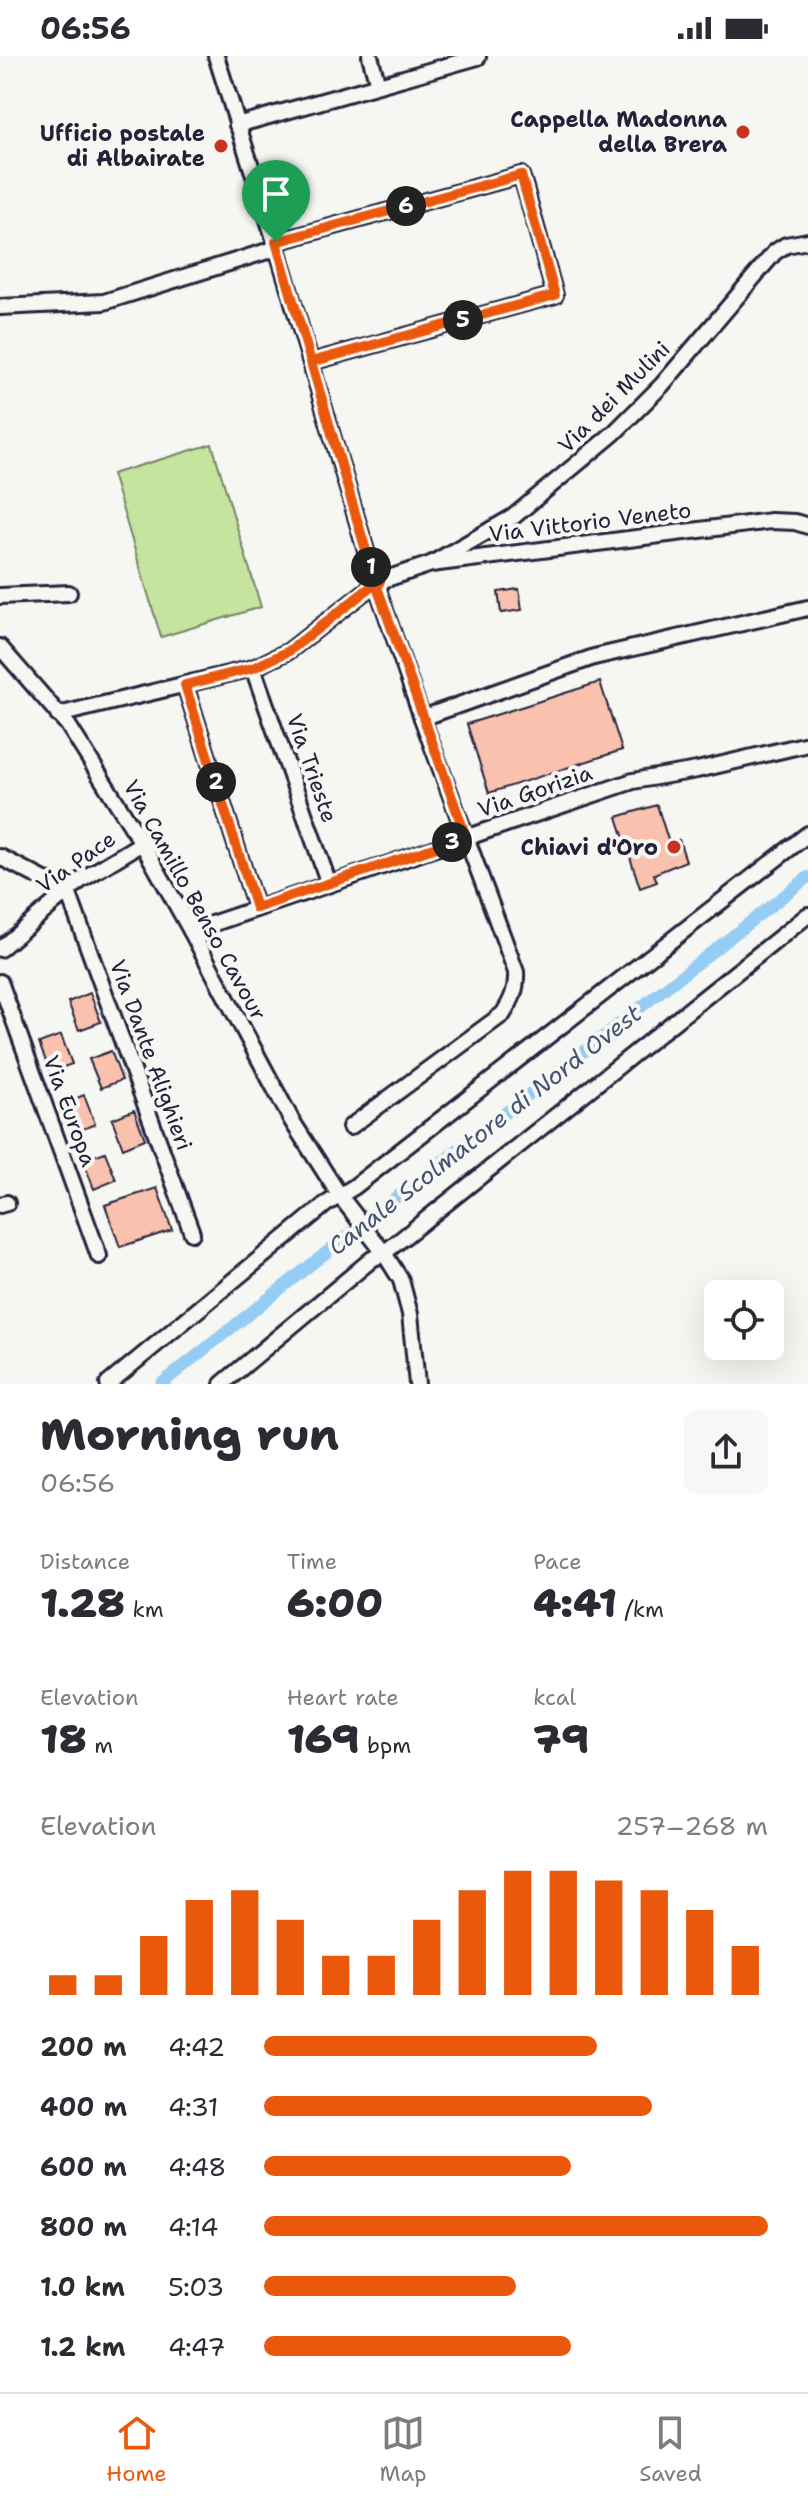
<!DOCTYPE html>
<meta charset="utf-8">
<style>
body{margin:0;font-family:"Shantell Sans",sans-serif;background:#f7f7f7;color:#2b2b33;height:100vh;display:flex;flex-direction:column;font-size:30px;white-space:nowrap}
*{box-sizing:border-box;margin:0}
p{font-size:26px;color:#7c7c81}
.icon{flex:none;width:44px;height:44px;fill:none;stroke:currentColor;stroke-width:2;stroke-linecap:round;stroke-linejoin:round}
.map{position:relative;height:1328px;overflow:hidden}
.sheet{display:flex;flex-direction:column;background:#fff;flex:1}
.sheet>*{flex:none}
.tools{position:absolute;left:704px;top:1224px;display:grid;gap:16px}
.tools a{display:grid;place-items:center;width:80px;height:80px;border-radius:12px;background:#fff;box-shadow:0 8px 32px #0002;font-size:40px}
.pin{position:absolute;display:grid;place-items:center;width:68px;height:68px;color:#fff;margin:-82px -34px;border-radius:50% 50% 50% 0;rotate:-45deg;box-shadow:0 0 8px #0007}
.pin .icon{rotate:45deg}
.km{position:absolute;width:40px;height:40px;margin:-20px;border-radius:50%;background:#222;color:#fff;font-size:22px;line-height:40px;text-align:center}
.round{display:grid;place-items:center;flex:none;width:84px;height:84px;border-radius:12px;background:#f7f7f7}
.head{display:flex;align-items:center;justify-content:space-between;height:136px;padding:0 40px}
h1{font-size:44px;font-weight:800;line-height:60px}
.figures{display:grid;grid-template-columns:repeat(3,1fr);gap:12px;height:136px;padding:8px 40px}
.figures div{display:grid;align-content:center}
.figures b{font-size:40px;font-weight:800}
.figures small{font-size:22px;font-weight:400}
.figures p{font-size:22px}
.chart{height:224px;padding:16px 40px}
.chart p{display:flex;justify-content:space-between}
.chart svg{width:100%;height:144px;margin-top:8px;stroke:#ea580c;stroke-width:6}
ul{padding:0 40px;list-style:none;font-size:26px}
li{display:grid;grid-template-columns:128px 96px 1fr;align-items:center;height:60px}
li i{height:20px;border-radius:10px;background:#ea580c}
.status{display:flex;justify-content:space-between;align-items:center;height:56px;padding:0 40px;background:#fff;direction:ltr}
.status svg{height:22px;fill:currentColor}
.dock{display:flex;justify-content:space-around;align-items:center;height:112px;border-top:2px solid #e1e1e2;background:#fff;font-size:22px;color:#7c7c81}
.dock a{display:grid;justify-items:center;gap:4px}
.dock .selected{color:#ea580c}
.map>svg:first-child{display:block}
.green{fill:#c5e49d;stroke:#74836c;stroke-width:2}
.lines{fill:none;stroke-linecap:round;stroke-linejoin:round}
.canal{stroke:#95ccf4;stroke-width:12}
.building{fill:#fac1af;stroke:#22223b;stroke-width:2}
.minor-casing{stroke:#22223b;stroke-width:20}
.minor{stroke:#f6f6f2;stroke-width:14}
.route-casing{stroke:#fff;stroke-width:16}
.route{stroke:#ea580c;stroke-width:10}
.poi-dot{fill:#c8321e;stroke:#f6f6f2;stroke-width:3}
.labels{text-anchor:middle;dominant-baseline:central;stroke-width:8;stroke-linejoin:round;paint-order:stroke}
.poi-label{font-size:22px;font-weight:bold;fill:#22223b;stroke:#f6f6f2;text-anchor:end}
.street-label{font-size:22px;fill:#22223b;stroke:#f6f6f2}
.water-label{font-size:24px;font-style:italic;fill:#445572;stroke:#f6f6f2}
</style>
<div class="status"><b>06:56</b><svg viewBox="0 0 49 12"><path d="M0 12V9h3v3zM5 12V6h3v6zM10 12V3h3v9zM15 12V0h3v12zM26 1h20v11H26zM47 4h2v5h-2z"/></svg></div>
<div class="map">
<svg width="808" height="1328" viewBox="0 0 808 1328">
<rect width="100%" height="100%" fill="#f6f6f2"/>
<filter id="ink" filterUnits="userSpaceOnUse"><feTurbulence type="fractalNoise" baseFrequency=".0125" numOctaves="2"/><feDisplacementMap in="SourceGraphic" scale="16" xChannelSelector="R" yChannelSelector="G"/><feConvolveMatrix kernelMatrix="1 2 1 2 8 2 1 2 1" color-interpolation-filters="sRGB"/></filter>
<g filter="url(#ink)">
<path class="green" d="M212 388 261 551 161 581 112 418Z"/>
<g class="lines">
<path class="canal" d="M161 1328 347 1180 808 821"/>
</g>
<g class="building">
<path d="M519 533 522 554 501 557 498 536Z"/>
<path d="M600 626 622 694 489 737 467 668Z"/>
<path d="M657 749 669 787 679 784 686 805 654 818 657 826 640 832 617 761Z"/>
<path d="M90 937 101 966 79 974 68 946Z"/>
<path d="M61 979 72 1008 50 1016 39 987Z"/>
<path d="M111 995 122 1024 101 1032 89 1003Z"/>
<path d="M84 1039 95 1068 74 1077 62 1048Z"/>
<path d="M134 1054 145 1083 123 1092 112 1063Z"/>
<path d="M105 1096 116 1124 94 1133 83 1104Z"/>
<path d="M157 1132 172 1174 120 1191 105 1149Z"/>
</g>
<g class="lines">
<defs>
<g id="minor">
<path d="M370 0 378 29"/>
<path d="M237 69 478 1"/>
<path d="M276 186 521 119 524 128 555 239 311 306"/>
<path d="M0 251 104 246 277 192"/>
<path d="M431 508 513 461 614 377 662 329 775 196 786 189 808 185"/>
<path d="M380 525 431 508 771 465 795 466 808 470"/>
<path d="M0 540 69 537"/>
<path d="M0 591 68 669 142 787 191 875 292 1065 340 1140 384 1197 401 1224 410 1258 417 1328"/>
<path d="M253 612 329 828"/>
<path d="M185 629 256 852"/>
<path d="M58 659 253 612 289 595 372 530 376 532 380 529 379 524 374 522 277 192 216 0"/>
<path d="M422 662 594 601 808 552"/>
<path d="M0 801 68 836 192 1177"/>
<path d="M191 875 633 725 697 714 808 688"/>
<path d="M0 893 81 824 142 787"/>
<path d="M0 926 99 1200"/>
<path d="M350 1071 503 958C512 944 517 933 516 916L422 662 377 531"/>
<path d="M0 1149 7 1147"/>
<path d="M108 1328 326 1148 354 1131 808 778"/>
<path d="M222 1328 372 1203 384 1197 808 859"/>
</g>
</defs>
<use href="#minor" class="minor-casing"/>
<use href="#minor" class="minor"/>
</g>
</g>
<g class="lines" filter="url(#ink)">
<defs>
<path id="route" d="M276 186 374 522 371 526 372 530 289 595 253 612 185 629 256 852 466 781 377 531 380 525 374 522 311 306 555 239 521 119 276 186"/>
</defs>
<use href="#route" class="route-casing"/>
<use href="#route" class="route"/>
</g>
<g class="poi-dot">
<circle cx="743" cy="76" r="8"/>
<circle cx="221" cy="90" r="8"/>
<circle cx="674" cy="791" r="8"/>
</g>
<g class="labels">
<g class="poi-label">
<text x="727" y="63">Cappella Madonna<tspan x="727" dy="25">della Brera</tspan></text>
<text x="205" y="77">Ufficio postale<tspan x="205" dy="25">di Albairate</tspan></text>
<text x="658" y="791">Chiavi d'Oro</text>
</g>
<g class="street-label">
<text transform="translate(614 341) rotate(-45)">Via dei Mulini</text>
<text transform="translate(590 466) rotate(-7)">Via Vittorio Veneto</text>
<text transform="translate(312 712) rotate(71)">Via Trieste</text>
<text transform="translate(535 735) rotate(-19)">Via Gorizia</text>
<text transform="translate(76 806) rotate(-35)">Via Pace</text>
<text transform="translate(195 844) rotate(61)">Via Camillo Benso Cavour</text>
<text transform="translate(151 999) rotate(70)">Via Dante Alighieri</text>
<text transform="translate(70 1055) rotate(70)">Via Europa</text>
</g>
<g class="water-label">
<text transform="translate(485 1074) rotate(-38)">Canale Scolmatore di Nord Ovest</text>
</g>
</g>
</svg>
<div class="tools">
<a><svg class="icon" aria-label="locate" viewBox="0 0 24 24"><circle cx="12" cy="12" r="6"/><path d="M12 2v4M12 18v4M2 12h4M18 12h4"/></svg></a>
</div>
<div class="pin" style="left:276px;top:186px;background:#1e9e55"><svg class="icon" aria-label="arrive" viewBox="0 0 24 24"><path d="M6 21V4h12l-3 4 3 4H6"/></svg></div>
<b class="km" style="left:371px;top:511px">1</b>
<b class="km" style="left:216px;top:726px">2</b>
<b class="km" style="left:452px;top:786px">3</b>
<b class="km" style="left:463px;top:264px">5</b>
<b class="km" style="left:406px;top:150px">6</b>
</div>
<section class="sheet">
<div class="head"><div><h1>Morning run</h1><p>06:56</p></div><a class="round"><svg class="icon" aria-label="share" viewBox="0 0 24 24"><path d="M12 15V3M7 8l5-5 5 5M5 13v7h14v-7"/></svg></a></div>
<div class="figures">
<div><p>Distance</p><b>1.28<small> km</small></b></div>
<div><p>Time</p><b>6:00</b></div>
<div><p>Pace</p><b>4:41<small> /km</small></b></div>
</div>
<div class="figures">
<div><p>Elevation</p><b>18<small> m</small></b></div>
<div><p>Heart rate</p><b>169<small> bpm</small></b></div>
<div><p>kcal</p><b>79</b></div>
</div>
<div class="chart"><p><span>Elevation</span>257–268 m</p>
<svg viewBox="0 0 160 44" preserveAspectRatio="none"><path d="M5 44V38M15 44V38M25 44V26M35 44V15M45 44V12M55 44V21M65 44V32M75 44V32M85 44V21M95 44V12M105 44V6M115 44V6M125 44V9M135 44V12M145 44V18M155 44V29"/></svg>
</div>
<ul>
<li><b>200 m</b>4:42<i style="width:66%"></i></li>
<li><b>400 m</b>4:31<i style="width:77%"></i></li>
<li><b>600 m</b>4:48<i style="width:61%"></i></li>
<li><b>800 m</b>4:14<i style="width:100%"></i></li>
<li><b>1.0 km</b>5:03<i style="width:50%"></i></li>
<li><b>1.2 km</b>4:47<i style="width:61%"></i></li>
</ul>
</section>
<nav class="dock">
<a class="selected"><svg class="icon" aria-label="home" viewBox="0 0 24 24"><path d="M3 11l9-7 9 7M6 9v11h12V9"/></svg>Home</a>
<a><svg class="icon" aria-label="map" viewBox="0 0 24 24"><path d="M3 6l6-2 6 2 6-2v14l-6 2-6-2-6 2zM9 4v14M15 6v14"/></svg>Map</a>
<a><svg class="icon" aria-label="saved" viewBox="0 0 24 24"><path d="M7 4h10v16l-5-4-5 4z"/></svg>Saved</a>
</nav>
